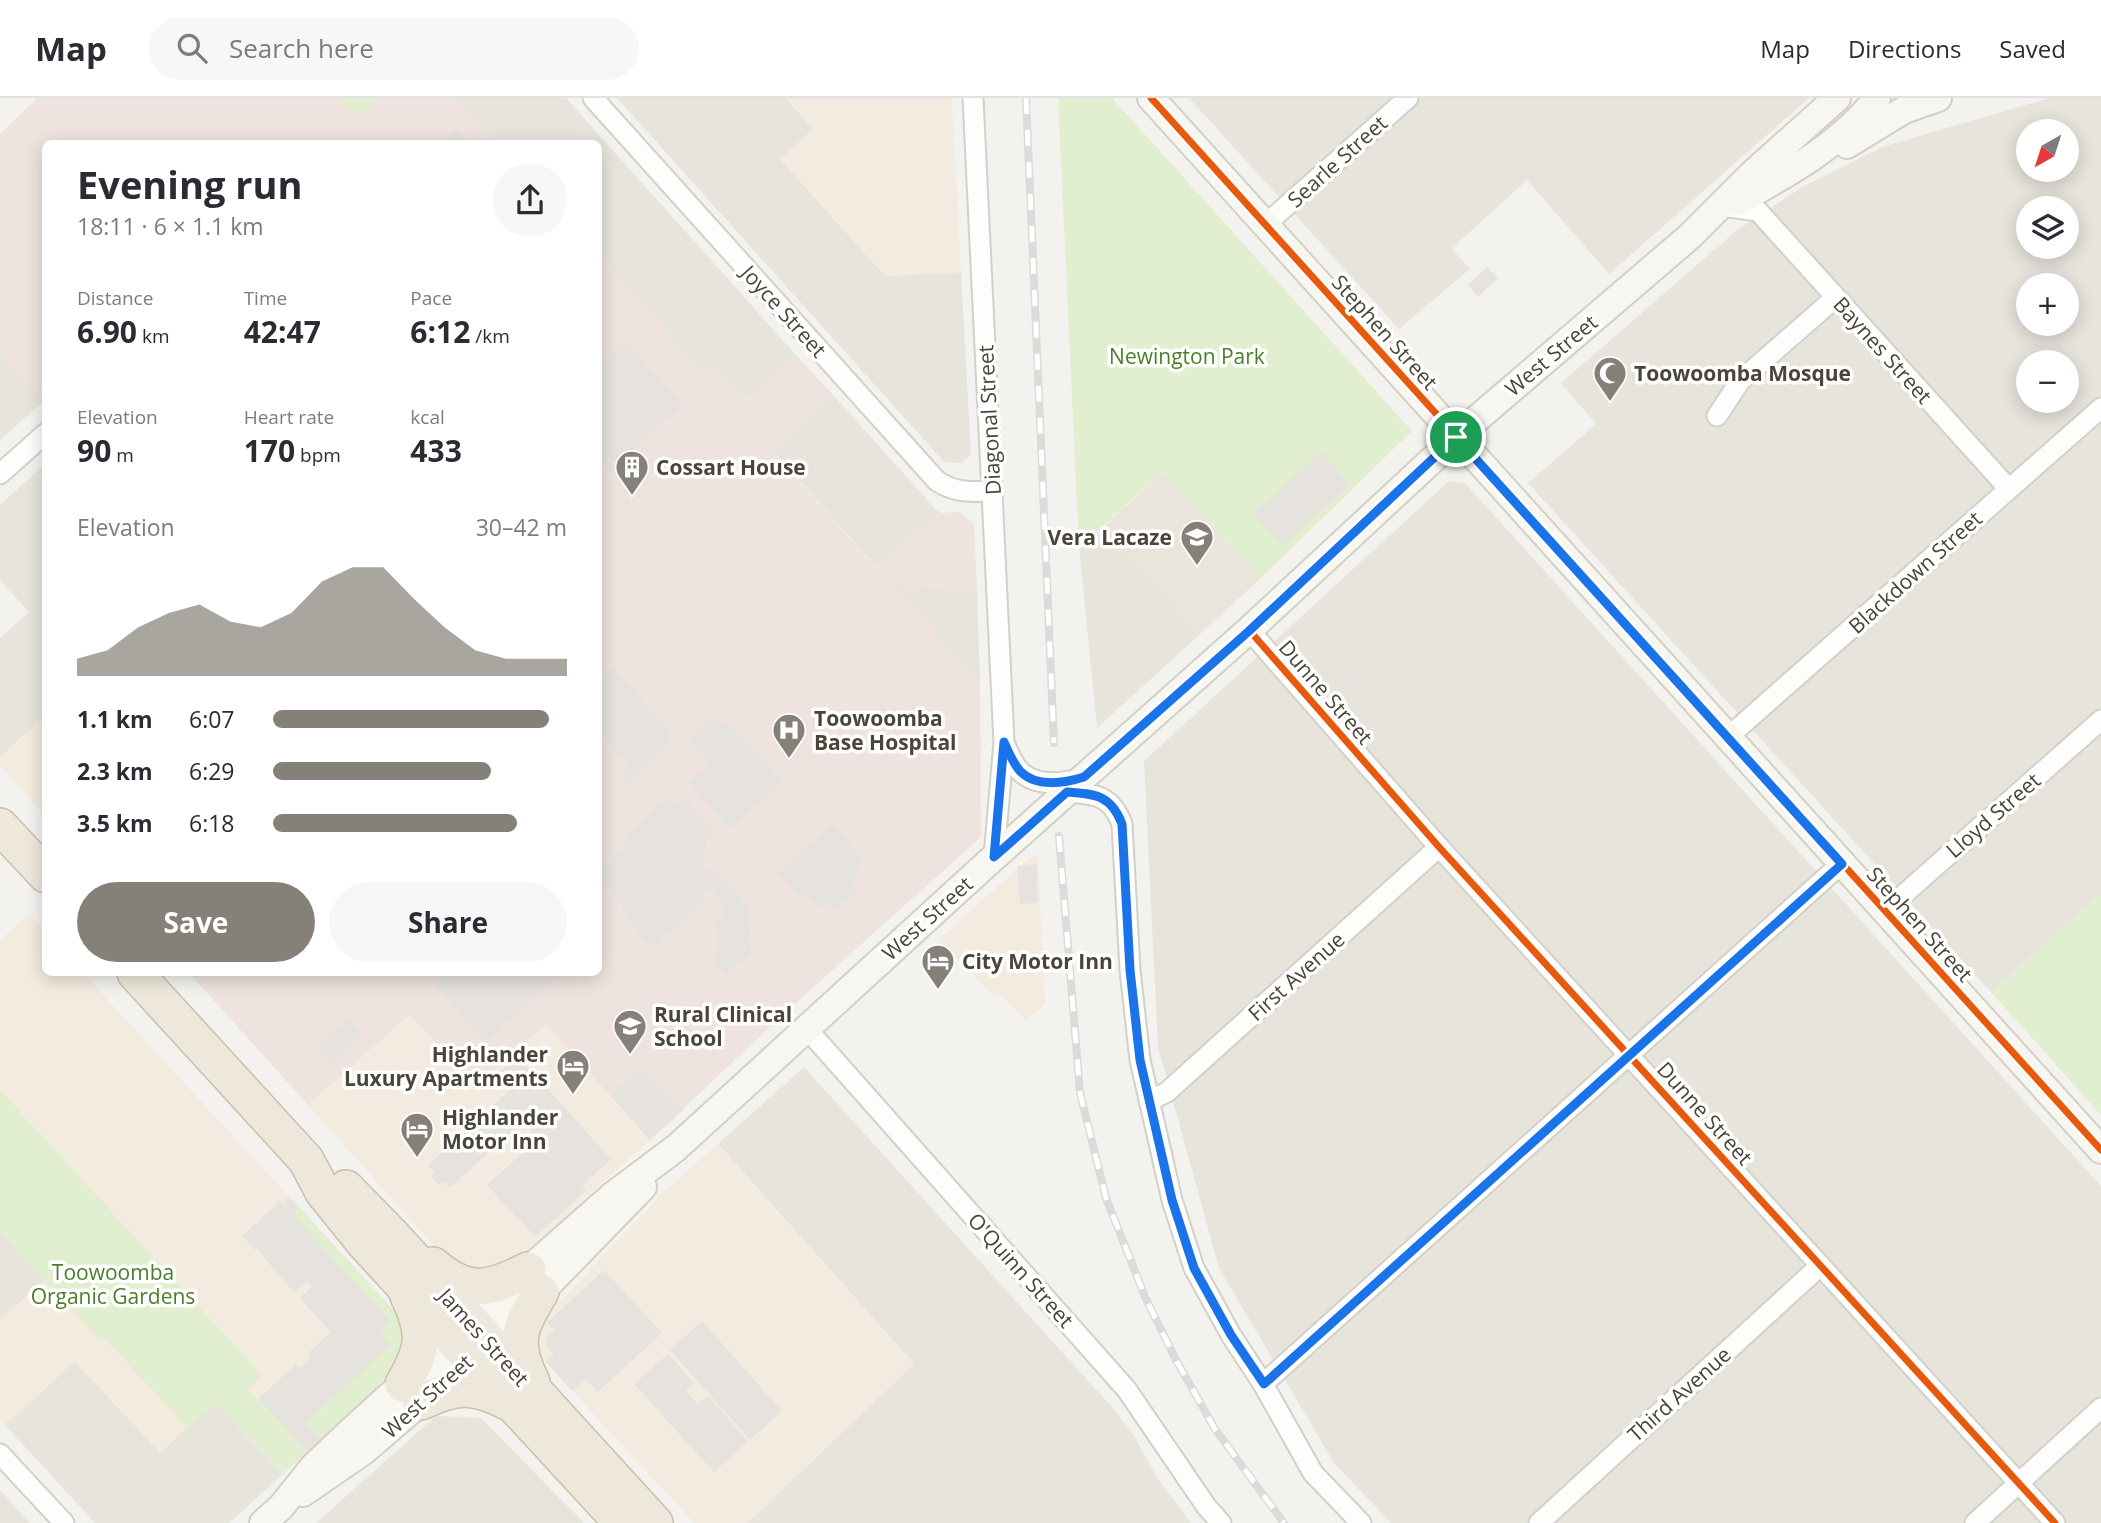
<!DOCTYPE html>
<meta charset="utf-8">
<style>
body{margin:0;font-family:"Open Sans",sans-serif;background:#f7f7f7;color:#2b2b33;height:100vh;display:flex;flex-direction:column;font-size:26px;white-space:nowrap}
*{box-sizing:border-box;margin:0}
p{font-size:23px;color:#7c7c81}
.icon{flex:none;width:38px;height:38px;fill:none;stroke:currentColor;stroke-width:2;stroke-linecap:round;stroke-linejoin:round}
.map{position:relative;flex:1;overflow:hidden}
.panel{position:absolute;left:42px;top:42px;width:560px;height:836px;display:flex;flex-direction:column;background:#fff;border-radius:10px;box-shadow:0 4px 18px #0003}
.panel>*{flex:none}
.needle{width:46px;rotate:219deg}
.buttons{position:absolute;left:2016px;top:21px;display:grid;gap:14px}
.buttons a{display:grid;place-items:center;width:63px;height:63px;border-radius:50%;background:#fff;box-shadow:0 4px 18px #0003;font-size:35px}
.pin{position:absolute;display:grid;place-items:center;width:60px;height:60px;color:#fff;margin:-30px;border:4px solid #fff;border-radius:50%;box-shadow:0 2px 7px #0007}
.round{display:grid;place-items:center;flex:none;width:74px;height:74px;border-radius:37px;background:#f7f7f7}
.summary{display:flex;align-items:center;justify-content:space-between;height:119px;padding:0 35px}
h1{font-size:38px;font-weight:700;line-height:52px}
.stats{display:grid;grid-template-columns:repeat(3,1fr);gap:10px;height:119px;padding:7px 35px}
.stats div{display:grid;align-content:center}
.stats b{font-size:30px;font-weight:700}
.stats small{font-size:19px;font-weight:400}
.stats p{font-size:19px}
.chart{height:196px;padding:14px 35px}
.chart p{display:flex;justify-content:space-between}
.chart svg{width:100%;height:126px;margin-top:7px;fill:#868178;opacity:.7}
.button{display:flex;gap:14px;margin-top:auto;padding:14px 35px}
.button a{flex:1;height:80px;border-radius:42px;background:#868178;color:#fff;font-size:28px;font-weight:700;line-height:80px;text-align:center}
.button a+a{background:#f7f7f7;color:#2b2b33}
ul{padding:0 35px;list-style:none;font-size:23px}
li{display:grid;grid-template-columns:112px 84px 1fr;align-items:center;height:52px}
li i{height:18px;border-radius:9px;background:#868178}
header{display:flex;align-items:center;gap:42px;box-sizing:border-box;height:98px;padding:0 35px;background:#fff;border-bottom:2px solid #e1e1e2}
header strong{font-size:33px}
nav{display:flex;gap:38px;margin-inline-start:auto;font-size:24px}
.search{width:490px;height:63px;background:#f7f7f7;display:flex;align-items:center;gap:18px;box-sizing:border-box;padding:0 24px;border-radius:38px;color:#7c7c81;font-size:26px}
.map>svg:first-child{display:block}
.residential{fill:#e7e4dc;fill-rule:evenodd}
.commercial{fill:#f3ebdf}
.education{fill:#eae5da}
.medical{fill:#eee3df}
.green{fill:#e1eecf}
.parking{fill:#e6e3df}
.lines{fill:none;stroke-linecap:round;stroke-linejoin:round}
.street-casing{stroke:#d2d0cb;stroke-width:23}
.secondary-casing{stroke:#d3cfc5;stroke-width:30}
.highway-casing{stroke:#ccbfa9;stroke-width:38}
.street{stroke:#fdfdfc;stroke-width:19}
.secondary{stroke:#f7f6f1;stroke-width:26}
.highway{stroke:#ede8db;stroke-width:35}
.rail-casing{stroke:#dbdbda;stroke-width:8}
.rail{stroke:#fff;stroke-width:5;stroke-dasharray:16;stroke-linecap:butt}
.cycleway-casing{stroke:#fff;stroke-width:11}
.cycleway{stroke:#e8590c;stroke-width:7}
.route-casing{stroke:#fff;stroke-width:14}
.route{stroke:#1a73e8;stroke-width:9}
.labels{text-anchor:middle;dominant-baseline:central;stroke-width:7;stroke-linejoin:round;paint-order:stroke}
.street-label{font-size:21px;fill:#4b4439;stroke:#fff}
.park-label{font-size:21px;fill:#4a7f2a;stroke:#fff}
.poi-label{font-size:21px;font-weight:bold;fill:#4b4439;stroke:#fff;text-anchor:start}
</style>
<header>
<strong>Map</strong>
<div class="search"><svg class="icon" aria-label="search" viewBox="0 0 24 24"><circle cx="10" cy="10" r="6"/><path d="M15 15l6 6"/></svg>Search here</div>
<nav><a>Map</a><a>Directions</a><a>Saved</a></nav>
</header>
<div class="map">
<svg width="2101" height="1425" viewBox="0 0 2101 1425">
<rect width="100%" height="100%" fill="#f4f2ee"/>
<g class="residential">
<path d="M455 0H566L797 258 747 301 714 265 703 274 599 159 598 46 496 45Z"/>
<path d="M617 0H786L813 31 780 61 885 178 961 174 971 357 961 365 944 364Z"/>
<path d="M1189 0H1809L1609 176 1527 82 1452 150 1470 171 1399 231Z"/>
<path d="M2049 0H2101V795L1991 894 1528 385 1596 326 1561 285 1736 133 1799 91 1882 49ZM2028 33H2067V72H2028ZM2028 110H2067V149H2028ZM2028 187H2067V226H2028ZM2028 264H2067V303H2028Z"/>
<path d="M0 254 44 303 0 342Z"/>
<path d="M834 298 939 415 876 469 773 353Z"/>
<path d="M45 366V618L0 659V540L29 514 0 482V407Z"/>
<path d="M1449 383 1465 385 2101 1088V1425H1391L1334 1365 1219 1170 1158 949 1144 663Z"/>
<path d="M1101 431 1199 537 1097 630 1079 449Z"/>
<path d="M893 487 977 492 980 584Z"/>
<path d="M804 969 1110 1307 1133 1336 1158 1381 1191 1425H747L914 1266 718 1046Z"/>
<path d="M0 1134 44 1182 0 1222Z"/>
<path d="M75 1263 160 1355 215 1304 282 1377 229 1425H95L5 1327Z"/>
<path d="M436 1318 481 1320 584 1425H316Z"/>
<path d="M0 1392 17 1411 30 1425H0Z"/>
</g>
<g class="commercial">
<path d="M786 0H952L961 174 885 178 780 61 813 31Z"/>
<path d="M45 618V709L41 713 0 668V659Z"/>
<path d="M1038 757 1045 906 1026 923 1000 895 994 899 940 841 1029 760Z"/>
<path d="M29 816 45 834 46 875H83L396 1215 379 1287 307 1354 248 1290 262 1277 0 992V842Z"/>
<path d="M410 916 546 926 650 1042 515 1164 475 1174 444 1157 436 1150 308 1007Z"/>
<path d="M717 1046 914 1266 747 1425H694L541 1259 536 1245 543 1221 659 1099Z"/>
<path d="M44 1182 99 1241 102 1238 187 1330 160 1355 75 1263 5 1327 0 1322V1222Z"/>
</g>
<path class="education" d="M1163 374 1260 481 1199 537 1101 431Z"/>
<g class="medical">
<path d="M37 0H455L496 45 46 46 45 305 0 254V36Z"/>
<path d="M599 159 703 274 713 264 747 301 797 258 834 298 773 354 875 469 939 415 960 414 974 427 977 492 894 488 980 584 981 739 790 910 650 1042 546 926 476 989 410 916 308 1007 189 875H598Z"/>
</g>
<g class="green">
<path d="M341 0H373L369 10 365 15 352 16 343 8Z"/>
<path d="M1058 0H1112L1412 333 1260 481 1163 374 1079 449Z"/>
<path d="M2101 795V1017L1991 894Z"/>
<path d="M0 992 262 1277 248 1291 307 1354 282 1377 216 1305 187 1330 103 1239 99 1242 0 1134Z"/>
<path d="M299 1109 396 1215C401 1223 405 1230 405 1240 404 1274 344 1319 321 1341L306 1325 391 1247 378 1234 293 1117Z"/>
</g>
<g class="parking">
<path d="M456 30 470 45H447L444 42Z"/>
<path d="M1487 169 1498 180 1478 199 1468 187Z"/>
<path d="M625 243 683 307 610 372 599 359V266Z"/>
<path d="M1321 354 1350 386 1284 447 1253 416Z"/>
<path d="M1352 562 1364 574 1345 593 1333 580Z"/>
<path d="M614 570 671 634 666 650 628 685 621 677 630 668 599 633V584Z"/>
<path d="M710 621 734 630 783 684 730 731 689 685 710 666 688 641Z"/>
<path d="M668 700 675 709 685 700 716 734 706 743 704 771 717 775 748 809 751 855 726 877 714 863 718 848 715 823 725 817 720 801 714 793 704 791 703 804 652 850 626 821V813L599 782V771L624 749 628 736Z"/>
<path d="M832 726 862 759 853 786 858 791 836 811 830 804 822 811 808 797 802 801 778 775Z"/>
<path d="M1037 766 1038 805 1020 806 1017 768Z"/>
<path d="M447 875H562L485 944 434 887Z"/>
<path d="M348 921 363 937 331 967 316 950Z"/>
<path d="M518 958 611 1061 582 1088 586 1093 535 1139 487 1087 538 1041 523 1024 450 1090 443 1084 439 1087 431 1078 435 1074 428 1067 509 993 496 978Z"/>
<path d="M641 969 683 1012 650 1042 610 997Z"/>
<path d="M289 1099 299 1109 293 1117 390 1223 379 1234 391 1247 306 1325 321 1341 307 1354 258 1301 296 1266 300 1270 310 1261 307 1256 331 1234 300 1200 312 1189 306 1184 294 1195 257 1151 255 1152 242 1138 280 1103 284 1106Z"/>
<path d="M604 1172 662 1235 598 1294 586 1281 572 1293 546 1264 554 1257 547 1249 546 1241 555 1232 547 1225Z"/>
<path d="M702 1223 782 1313 750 1342 670 1252Z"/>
<path d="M668 1256 694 1285 686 1293 698 1306 708 1298 748 1343 714 1374 634 1286Z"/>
</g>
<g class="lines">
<defs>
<g id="street">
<path d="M593 0 937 383C955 395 972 394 993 393"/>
<path d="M973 0 1004 644 994 759"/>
<path d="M1729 109 1758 113 2009 391"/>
<path d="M1265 127 1408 0"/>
<path d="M1717 318 1740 283 1835 200"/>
<path d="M0 376 46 335"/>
<path d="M1249 532 1439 749 2055 1425"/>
<path d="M1728 639 2101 310"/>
<path d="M1004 645C1009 654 1013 668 1022 675 1038 689 1065 685 1083 680"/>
<path d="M1067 694C1095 696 1111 697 1122 726L1130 872 1140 962 1172 1102 1194 1170 1231 1237 1263 1286 1313 1375 1361 1425"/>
<path d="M1885 813 2101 622"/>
<path d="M807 931 1127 1292 1206 1408 1221 1425"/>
<path d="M1149 1003 1167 994 1439 749"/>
<path d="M1263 1286 1841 766"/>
<path d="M0 1356 64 1425"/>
<path d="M1539 1425 1820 1168"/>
<path d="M1975 1425 2101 1310"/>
</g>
<g id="secondary">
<path d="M1151 0 2101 1052"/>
<path d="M1847 47 1904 12 1938 0"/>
<path d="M1737 104C1787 76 1842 46 1877 0"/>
<path d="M303 1395 364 1353 421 1304 541 1194 643 1089"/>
<path d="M263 1425 281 1409 313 1369 351 1333 528 1172 612 1098 676 1050 992 761 1249 532 1472 325 1689 139 1752 76 1837 0"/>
</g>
<g id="highway">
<path d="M0 728 46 777"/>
<path d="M135 875 306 1062 323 1094 365 1146 622 1425"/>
<path d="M346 1090 393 1138 655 1425"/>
<path d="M433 1167C468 1197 489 1192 528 1172"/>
<path d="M532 1284C512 1245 519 1229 541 1194"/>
<path d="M403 1286C424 1251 426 1235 408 1198"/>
<path d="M421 1304C455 1288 473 1286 507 1304"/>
</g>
</defs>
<use href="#street" class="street-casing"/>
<use href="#secondary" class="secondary-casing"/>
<use href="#highway" class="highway-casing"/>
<use href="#street" class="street"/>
<use href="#secondary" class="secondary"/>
<use href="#highway" class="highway"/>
<defs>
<g id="rail">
<path d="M1026 0 1054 645"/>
<path d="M1059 738 1080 995 1106 1100 1146 1201 1176 1262 1215 1331 1284 1425"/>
</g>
</defs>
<use href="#rail" class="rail-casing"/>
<use href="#rail" class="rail"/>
<defs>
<g id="cycleway">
<path d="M1151 0 2101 1052"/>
<path d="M1249 532 1439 749 2055 1425"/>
</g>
</defs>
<use href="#cycleway" class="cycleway-casing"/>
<use href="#cycleway" class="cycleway"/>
</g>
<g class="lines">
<defs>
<path id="route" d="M1456 339 1842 766 1264 1286 1231 1237 1194 1170 1172 1102 1140 962 1130 872 1122 726C1111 697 1095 696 1067 694L994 759 1004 644C1008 653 1013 665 1020 673 1036 690 1065 685 1084 679L1249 533Z"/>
</defs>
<use href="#route" class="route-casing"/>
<use href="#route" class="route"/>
</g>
<defs>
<symbol id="mosque-pin" viewBox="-11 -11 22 30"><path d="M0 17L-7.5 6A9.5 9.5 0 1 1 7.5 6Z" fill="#868178" stroke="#fff"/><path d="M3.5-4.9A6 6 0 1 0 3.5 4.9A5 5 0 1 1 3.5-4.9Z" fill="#fff"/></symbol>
<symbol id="building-pin" viewBox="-11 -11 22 30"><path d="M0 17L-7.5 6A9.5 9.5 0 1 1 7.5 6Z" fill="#868178" stroke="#fff"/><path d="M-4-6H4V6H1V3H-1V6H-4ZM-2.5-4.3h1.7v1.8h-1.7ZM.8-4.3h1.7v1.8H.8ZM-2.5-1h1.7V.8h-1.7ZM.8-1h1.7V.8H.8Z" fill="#fff"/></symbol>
<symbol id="school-pin" viewBox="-11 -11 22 30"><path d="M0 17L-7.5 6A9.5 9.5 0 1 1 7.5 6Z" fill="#868178" stroke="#fff"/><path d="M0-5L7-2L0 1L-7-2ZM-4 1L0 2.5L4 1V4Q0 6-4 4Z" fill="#fff"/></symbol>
<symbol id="hospital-pin" viewBox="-11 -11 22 30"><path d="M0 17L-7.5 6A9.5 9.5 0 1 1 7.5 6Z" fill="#868178" stroke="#fff"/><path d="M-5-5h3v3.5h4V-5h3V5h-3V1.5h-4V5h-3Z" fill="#fff"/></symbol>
<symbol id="hotel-pin" viewBox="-11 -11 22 30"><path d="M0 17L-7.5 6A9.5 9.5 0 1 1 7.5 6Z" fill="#868178" stroke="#fff"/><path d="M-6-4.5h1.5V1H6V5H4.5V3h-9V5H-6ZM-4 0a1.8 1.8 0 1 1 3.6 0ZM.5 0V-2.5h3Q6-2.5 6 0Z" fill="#fff"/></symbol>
<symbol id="university-pin" viewBox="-11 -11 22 30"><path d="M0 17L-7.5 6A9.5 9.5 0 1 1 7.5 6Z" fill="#868178" stroke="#fff"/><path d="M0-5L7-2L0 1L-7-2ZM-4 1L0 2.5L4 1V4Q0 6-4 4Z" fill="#fff"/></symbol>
</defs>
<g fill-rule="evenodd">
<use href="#mosque-pin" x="1591" y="256" width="38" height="52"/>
<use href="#building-pin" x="613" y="350" width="38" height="52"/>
<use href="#school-pin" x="1178" y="420" width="38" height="52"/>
<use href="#hospital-pin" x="770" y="613" width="38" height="52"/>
<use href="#hotel-pin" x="919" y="844" width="38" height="52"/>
<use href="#university-pin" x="611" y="909" width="38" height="52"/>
<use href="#hotel-pin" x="554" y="949" width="38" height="52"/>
<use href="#hotel-pin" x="398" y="1012" width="38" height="52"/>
</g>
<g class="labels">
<g class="street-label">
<text transform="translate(1337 63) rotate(-42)">Searle Street</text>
<text transform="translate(784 213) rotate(48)">Joyce Street</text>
<text transform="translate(1385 234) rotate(48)">Stephen Street</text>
<text transform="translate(1883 252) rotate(48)">Baynes Street</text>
<text transform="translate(1551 257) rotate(-40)">West Street</text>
<text transform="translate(989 322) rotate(-93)">Diagonal Street</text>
<text transform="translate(1915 474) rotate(-42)">Blackdown Street</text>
<text transform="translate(1326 594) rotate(49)">Dunne Street</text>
<text transform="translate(1993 717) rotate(-41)">Lloyd Street</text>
<text transform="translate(927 820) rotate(-42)">West Street</text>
<text transform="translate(1920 826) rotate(48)">Stephen Street</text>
<text transform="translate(1296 878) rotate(-42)">First Avenue</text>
<text transform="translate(1705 1015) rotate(48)">Dunne Street</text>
<text transform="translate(1021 1172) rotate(48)">O'Quinn Street</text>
<text transform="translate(484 1239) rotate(48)">James Street</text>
<text transform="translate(1679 1296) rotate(-42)">Third Avenue</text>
<text transform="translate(427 1298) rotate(-42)">West Street</text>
</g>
<g class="park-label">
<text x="1187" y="258">Newington Park</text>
<text x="113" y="1174">Toowoomba<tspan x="113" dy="24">Organic Gardens</tspan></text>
</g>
<g class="poi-label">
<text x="1634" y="275">Toowoomba Mosque</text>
<text x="656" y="369">Cossart House</text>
<text x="1172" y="439" text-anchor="end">Vera Lacaze</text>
<text x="814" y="620">Toowoomba<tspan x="814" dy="24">Base Hospital</tspan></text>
<text x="962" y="863">City Motor Inn</text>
<text x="654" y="916">Rural Clinical<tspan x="654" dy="24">School</tspan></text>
<text x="548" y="956" text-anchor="end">Highlander<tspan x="548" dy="24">Luxury Apartments</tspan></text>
<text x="442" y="1019">Highlander<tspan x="442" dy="24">Motor Inn</tspan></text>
</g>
</g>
</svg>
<div class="buttons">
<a><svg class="needle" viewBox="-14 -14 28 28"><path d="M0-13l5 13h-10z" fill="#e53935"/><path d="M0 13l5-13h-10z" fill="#7c7c81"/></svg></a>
<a><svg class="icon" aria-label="layers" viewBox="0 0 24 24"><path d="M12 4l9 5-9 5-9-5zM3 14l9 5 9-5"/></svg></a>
<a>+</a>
<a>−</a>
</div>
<div class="pin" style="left:1456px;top:339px;background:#1e9e55"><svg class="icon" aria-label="arrive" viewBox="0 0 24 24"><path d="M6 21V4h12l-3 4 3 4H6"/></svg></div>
<section class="panel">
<div class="summary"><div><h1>Evening run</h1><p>18:11 · 6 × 1.1 km</p></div><a class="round"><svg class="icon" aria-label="share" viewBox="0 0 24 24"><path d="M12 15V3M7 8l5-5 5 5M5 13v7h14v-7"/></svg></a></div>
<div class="stats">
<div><p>Distance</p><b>6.90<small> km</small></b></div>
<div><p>Time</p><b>42:47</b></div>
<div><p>Pace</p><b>6:12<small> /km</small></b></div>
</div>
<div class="stats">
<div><p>Elevation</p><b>90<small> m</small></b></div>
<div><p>Heart rate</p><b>170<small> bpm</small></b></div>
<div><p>kcal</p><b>433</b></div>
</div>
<div class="chart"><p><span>Elevation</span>30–42 m</p>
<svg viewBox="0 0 160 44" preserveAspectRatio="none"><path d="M0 44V38L10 35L20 27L30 22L40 19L50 25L60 27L70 22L80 11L90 6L100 6L110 17L120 27L130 35L140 38L150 38L160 38V44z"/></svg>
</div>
<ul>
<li><b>1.1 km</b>6:07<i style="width:94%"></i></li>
<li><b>2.3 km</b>6:29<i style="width:74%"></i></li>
<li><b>3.5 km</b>6:18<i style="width:83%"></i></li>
</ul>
<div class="button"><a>Save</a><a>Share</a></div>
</section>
</div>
